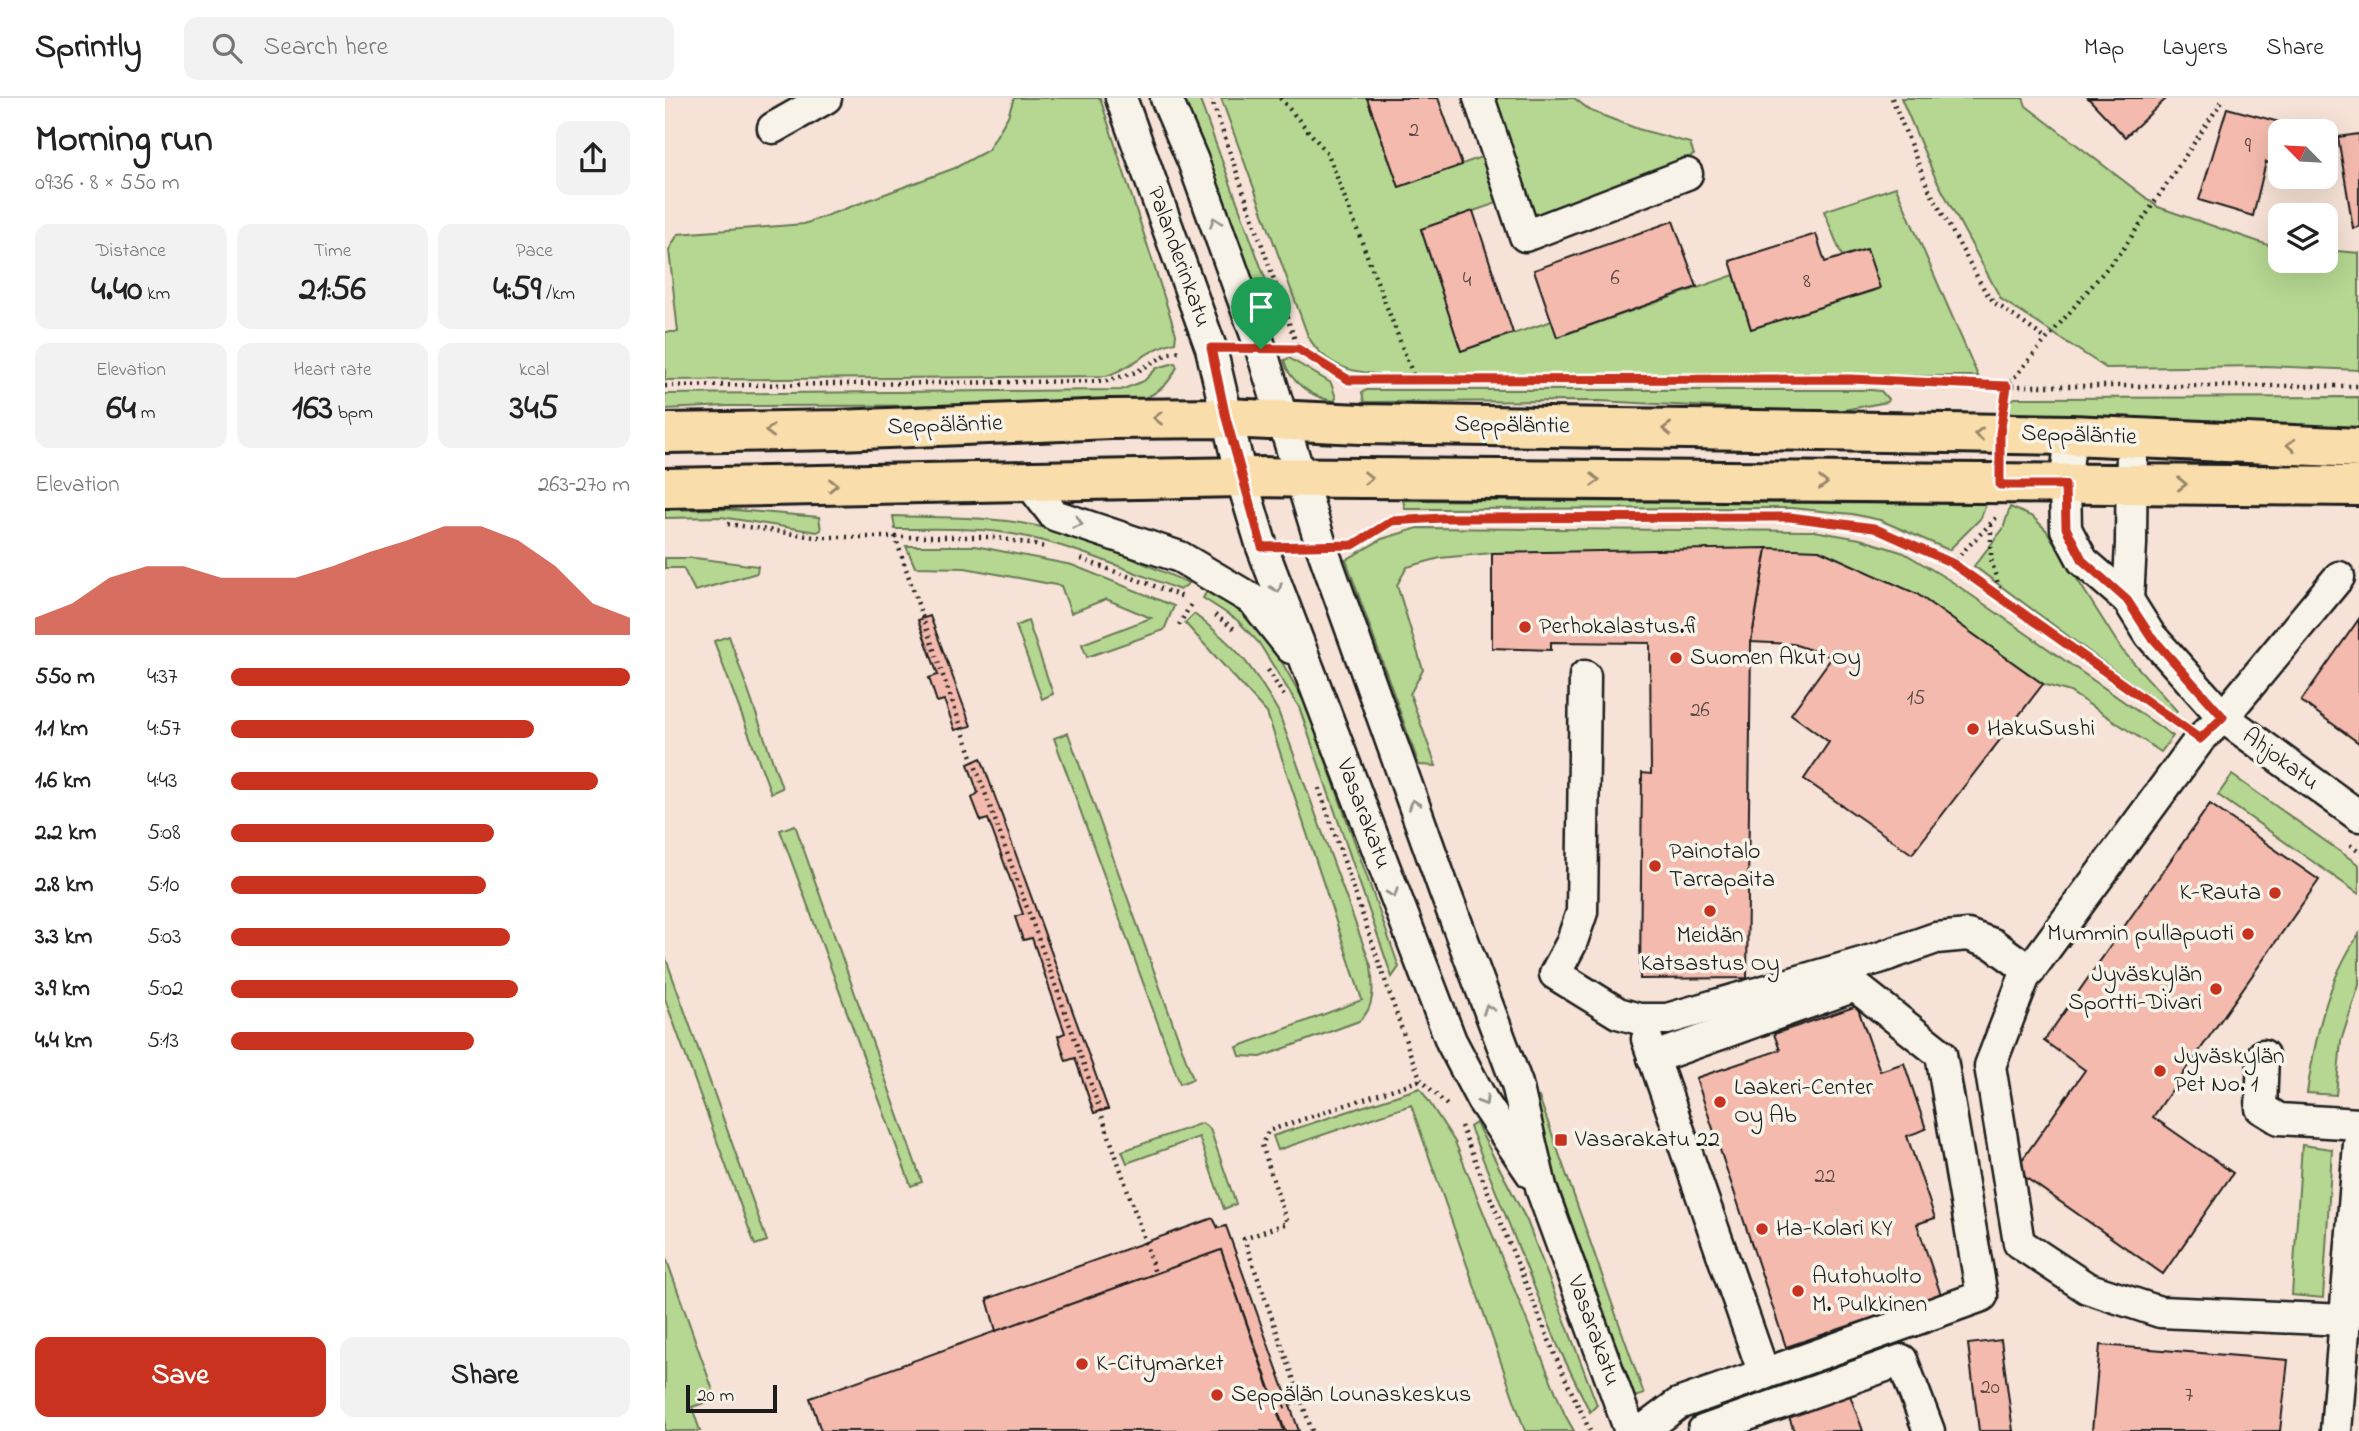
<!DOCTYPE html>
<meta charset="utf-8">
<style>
body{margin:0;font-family:"Indie Flower",sans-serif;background:#f2f2f2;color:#222;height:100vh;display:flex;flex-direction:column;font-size:26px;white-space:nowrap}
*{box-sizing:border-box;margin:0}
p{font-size:23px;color:#767676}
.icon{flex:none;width:38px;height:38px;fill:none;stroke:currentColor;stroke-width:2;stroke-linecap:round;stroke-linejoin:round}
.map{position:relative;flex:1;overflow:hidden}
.side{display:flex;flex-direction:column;background:#fff;width:665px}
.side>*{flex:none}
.needle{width:46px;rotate:294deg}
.controls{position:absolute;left:1603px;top:21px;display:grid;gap:14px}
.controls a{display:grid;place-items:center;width:70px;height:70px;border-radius:14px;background:#fff;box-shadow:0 7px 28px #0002;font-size:35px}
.scale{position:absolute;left:21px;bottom:18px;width:91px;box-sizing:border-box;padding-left:7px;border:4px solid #1c1c1c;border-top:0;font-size:19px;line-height:24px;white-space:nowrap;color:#1c1c1c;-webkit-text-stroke:5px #f7f3e8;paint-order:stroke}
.pin{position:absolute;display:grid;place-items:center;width:60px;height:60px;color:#fff;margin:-72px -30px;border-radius:50% 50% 50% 0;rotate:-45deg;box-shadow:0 0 7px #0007}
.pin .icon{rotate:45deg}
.round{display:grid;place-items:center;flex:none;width:74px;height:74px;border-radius:14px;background:#f2f2f2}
.overview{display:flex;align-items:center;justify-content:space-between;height:119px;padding:0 35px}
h1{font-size:38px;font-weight:800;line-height:52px}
.figures{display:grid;grid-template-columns:repeat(3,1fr);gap:10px;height:119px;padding:7px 35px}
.figures div{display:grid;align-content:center;border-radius:14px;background:#f2f2f2;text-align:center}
.figures b{font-size:35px;font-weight:800}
.figures small{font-size:19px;font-weight:400}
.figures p{font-size:19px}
.chart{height:196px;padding:14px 35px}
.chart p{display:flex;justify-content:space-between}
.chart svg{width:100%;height:126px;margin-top:7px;fill:#c8321e;opacity:.7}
.cta{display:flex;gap:14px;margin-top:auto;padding:14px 35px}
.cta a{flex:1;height:80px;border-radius:14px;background:#c8321e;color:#fff;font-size:28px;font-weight:800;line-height:80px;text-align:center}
.cta a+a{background:#f2f2f2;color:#222}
ul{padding:0 35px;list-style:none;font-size:23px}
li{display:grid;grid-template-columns:112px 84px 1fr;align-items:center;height:52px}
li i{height:18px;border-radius:9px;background:#c8321e}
header{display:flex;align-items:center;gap:42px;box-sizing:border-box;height:98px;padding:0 35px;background:#fff;border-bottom:2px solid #e0e0e0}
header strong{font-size:33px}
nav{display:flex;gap:38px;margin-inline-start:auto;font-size:24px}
.search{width:490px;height:63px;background:#f2f2f2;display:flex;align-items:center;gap:18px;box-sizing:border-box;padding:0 24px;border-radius:14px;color:#767676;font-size:26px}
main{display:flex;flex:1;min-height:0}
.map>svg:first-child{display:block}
.green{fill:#b5d791;stroke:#687a56;stroke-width:2}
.building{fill:#f4baad;stroke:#1c1c1c;stroke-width:2}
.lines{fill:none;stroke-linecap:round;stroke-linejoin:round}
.minor-casing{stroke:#1c1c1c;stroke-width:35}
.major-casing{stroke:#1c1c1c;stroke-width:44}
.path{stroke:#1c1c1c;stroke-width:4.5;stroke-dasharray:2 5;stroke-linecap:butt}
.minor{stroke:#f7f3e8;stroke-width:30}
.major{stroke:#f9ddab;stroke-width:38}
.oneway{stroke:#94928c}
.oneway2{stroke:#96866b}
.route-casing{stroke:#fff;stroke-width:14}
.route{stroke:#c8321e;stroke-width:9}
.poi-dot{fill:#c8321e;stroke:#f7f3e8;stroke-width:2.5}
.labels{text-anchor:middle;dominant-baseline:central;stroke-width:7;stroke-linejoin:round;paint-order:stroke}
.number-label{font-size:21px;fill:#524440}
.street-label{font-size:24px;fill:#1c1c1c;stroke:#f7f3e8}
.poi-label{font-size:24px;fill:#1c1c1c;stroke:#f7f3e8;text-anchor:start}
</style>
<header>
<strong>Sprintly</strong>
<div class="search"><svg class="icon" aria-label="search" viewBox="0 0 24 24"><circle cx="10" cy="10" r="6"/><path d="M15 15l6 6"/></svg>Search here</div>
<nav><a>Map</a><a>Layers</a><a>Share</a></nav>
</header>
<main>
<section class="side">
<div class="overview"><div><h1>Morning run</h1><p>09:36 · 8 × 550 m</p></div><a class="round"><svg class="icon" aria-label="share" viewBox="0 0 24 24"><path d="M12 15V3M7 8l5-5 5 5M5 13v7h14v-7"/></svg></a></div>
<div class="figures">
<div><p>Distance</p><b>4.40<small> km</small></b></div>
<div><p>Time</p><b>21:56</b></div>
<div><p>Pace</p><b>4:59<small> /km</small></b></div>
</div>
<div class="figures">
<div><p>Elevation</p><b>64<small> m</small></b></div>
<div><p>Heart rate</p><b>163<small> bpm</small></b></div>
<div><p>kcal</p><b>345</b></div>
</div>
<div class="chart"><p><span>Elevation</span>263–270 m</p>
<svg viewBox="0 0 160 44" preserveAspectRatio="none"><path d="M0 44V38L10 33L20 24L30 20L40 20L50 24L60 24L70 24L80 20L90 15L100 11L110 6L120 6L130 11L140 20L150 33L160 38V44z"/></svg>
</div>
<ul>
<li><b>550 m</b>4:37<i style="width:100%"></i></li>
<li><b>1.1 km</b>4:57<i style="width:76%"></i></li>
<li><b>1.6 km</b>4:43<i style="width:92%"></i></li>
<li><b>2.2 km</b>5:08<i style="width:66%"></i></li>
<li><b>2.8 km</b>5:10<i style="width:64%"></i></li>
<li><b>3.3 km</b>5:03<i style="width:70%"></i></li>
<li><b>3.9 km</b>5:02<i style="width:72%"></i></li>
<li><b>4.4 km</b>5:13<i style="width:61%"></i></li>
</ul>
<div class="cta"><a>Save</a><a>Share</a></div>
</section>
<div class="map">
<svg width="1694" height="1333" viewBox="0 0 1694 1333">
<rect width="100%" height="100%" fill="#f6e2d6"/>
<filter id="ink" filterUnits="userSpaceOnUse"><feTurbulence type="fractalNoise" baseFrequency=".0143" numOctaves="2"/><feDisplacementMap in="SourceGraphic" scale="14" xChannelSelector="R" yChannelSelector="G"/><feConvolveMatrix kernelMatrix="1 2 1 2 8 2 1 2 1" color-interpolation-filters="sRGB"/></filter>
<g filter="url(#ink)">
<g class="green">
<path d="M349 0H435L511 236 510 244C484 250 467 270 441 278L0 282V234H13L4 152 13 136 139 126 290 70 323 52 343 18Z"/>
<path d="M514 0H534L607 199 605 204 597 206 588 205Z"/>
<path d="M556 0H702L734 89 819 58 835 104 756 131 796 253 887 223 893 239 1069 177 1086 231 1214 191 1202 151 1177 158 1159 113 1231 89 1313 278H729C693 274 662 273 643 238Z"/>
<path d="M822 0H909L926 13 973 31 1025 45 1029 57 862 120Z"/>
<path d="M1236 0H1358L1361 8 1493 109 1603 147 1615 148V163H1661V152L1694 155V272L1600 268 1441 270 1336 201 1270 79Z"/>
<path d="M624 260 666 285 671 300 669 303C648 300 624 284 619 262Z"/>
<path d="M510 265 512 269C501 295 478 303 451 307L62 308 0 311V296L456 292 479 283 492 270Z"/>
<path d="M702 292H1205L1216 293 1223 301 1222 304 1162 315 935 303 699 304 697 294Z"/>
<path d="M1694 299V339L1346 319 1342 311 1344 303 1350 300Z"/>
<path d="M738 402 1291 406H1321L1316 420 1284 452 1215 422 1187 416 1126 410 740 411Z"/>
<path d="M1345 409 1368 419 1381 432 1457 552 1512 613 1509 617 1309 468 1338 431Z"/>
<path d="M58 411 154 419 156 432 152 434 56 419 0 420V412Z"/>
<path d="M228 418C274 420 322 418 367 427 421 437 473 464 524 485L515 492C462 472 409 448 353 437 313 429 271 431 230 431Z"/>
<path d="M753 430 1149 433 1195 441 1239 455 1286 483 1508 638 1496 654 1405 594 1378 586 1252 496 1154 452 827 455 775 460 742 469 732 487 758 572 745 596 771 668 754 667 681 462 717 441Z"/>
<path d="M241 448H310L407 467 509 508 499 532 422 559 417 546 486 520 441 501 406 515 396 488 300 470 250 469Z"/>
<path d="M0 460H30L93 468 92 475 30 493 18 470H0Z"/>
<path d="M542 493 577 513 605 543 641 607 734 869 727 879 634 609 594 545 572 522 538 500Z"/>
<path d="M529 516C571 548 586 566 613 613L706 868C708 887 711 910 694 923L596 959 575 958 572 949 697 902 602 615 520 525Z"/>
<path d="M363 523 388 596 377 601 351 528Z"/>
<path d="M64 538 117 690 106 695 49 543Z"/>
<path d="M403 635 528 981 515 986 389 640Z"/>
<path d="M1567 677 1694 767V796L1553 697Z"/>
<path d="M130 727 257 1084 246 1088 115 732Z"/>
<path d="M1694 836V887L1676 943 1671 997 1642 995C1650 940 1662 883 1694 836Z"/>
<path d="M0 858 102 1143 90 1147 0 901Z"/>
<path d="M755 990 790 1044 900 1317 909 1333H860L746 1007 613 1052 608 1038Z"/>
<path d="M874 999 979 1296 970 1299 862 1003Z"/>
<path d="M537 1025 545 1031 571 1106 559 1111 534 1039 462 1065 457 1053Z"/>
<path d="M811 1025 862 1123 932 1307 925 1314 893 1248 805 1029Z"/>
<path d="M1637 1047 1667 1051 1658 1200 1627 1197Z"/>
<path d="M0 1157 51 1301 27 1309 35 1333H0Z"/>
</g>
<g class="building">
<path d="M702 0H773L797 67 734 89Z"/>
<path d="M1423 0H1502L1460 39Z"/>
<path d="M1562 10 1640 31 1615 33V68L1601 64 1588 118 1534 102Z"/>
<path d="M1694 36V129L1688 130 1673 39Z"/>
<path d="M808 113 848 235 796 253 756 131Z"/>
<path d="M1008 123 1032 189 892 239 869 172Z"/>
<path d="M1151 136 1160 164 1202 151 1215 190 1086 231 1065 163Z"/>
<path d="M1102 450 1154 452 1252 496 1378 586 1247 756 1139 681 1164 644 1126 616 1167 559 1128 546 1086 544Z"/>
<path d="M1102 450 1086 544 1082 880 975 881 977 675 986 676 985 545 886 544V552L827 550V455Z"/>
<path d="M265 518 306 628 290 632 279 602 272 604 264 580 273 577 253 522Z"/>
<path d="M1694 521V645L1636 603Z"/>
<path d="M316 660 443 1011 429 1015 410 960 401 963 393 938 400 935 367 840 358 842 350 819 358 816 323 721 316 723 307 700 313 695 303 666Z"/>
<path d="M1545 706 1654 782 1488 1019 1568 1075 1498 1176 1350 1072 1420 972 1379 943Z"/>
<path d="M1192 908 1215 973 1239 965 1261 1031 1242 1038 1270 1120 1252 1126 1276 1197 1121 1249 1031 980 1115 952 1109 936Z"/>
<path d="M548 1120 553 1130 561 1128 634 1333H620L556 1152 331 1233 322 1201Z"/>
<path d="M556 1152 619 1333H156L145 1300Z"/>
<path d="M1336 1242 1348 1333H1314L1303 1246Z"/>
<path d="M1435 1247 1623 1262 1615 1333H1427Z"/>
<path d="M1182 1289 1198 1333H1129L1121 1310Z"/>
</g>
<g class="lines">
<defs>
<g id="minor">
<path d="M456 0 546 250 576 379 597 449 786 943 817 1002 866 1075"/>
<path d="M501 0 528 63 596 251 656 447 780 794 852 986 877 1093 965 1333"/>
<path d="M814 0 860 138 1022 76"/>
<path d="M108 30 161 0"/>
<path d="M1406 337 1400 387 1401 431 1418 463 1463 502 1485 537 1558 619 1694 718"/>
<path d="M363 383 389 417 515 459 588 502 626 550"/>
<path d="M1674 479 1558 619 1535 641 1359 880 1325 968 1354 1145 1422 1190 1495 1214 1680 1222"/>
<path d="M1463 502 1466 446 1467 339"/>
<path d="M920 578 917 814 906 846 890 876 953 915 974 921H1002L1214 860 1271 840 1303 837 1328 846 1365 873"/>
<path d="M1598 957 1596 1010 1614 1021 1694 1026"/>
<path d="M988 960 1190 888 1276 956 1317 1198 1099 1276"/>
<path d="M977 1333 1013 1306 1099 1276 982 941"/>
<path d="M1038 1333 1237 1262 1264 1333"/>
<path d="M1671 1333 1694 1046"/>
</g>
<g id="major">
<path d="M0 335 173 332 446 321 561 320 696 326 1406 337 1694 350"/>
<path d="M0 390 576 379 1694 388"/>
</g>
</defs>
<use href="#minor" class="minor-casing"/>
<use href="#major" class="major-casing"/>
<g class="path">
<path d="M546 0 633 251"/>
<path d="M615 0 663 56 750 282"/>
<path d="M1227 0 1262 88 1320 193 1330 205 1381 241"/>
<path d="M628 251H633L684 282 1185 281 1342 288H1694"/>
<path d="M0 288 442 283 471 274 504 255 517 253"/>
<path d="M1340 304 1342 288 1459 150 1559 0"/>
<path d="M1132 420 1209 430 1287 465 1331 420"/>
<path d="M63 426 149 439H328L381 449"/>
<path d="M1326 427V461L1337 501"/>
<path d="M230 438C312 685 410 927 490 1175"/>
<path d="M688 447 727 423 777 420 966 419"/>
<path d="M416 461 519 499"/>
<path d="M1287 465 1512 625"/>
<path d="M550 517 571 532"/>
<path d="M514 527 528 503"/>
<path d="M603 572 620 600"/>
<path d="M654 690 746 958 756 982 784 1009"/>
<path d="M1685 747 1694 754"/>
<path d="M796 1028 895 1269 925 1333"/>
<path d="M612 1311 636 1302"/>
<path d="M647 1333 579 1141 622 1125 597 1047 603 1033 756 982"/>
</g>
<use href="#minor" class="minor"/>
<use href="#major" class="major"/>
</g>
<defs><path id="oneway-chevron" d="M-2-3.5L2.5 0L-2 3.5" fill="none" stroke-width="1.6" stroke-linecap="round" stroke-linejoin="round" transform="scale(1.75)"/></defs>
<g class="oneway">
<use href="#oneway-chevron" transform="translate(550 124) rotate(-110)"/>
<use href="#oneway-chevron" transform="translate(413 425) rotate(18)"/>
<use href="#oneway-chevron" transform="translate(612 490) rotate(70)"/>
<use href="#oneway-chevron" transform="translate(749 706) rotate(-110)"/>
<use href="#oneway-chevron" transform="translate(728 795) rotate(69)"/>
<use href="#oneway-chevron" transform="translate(823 911) rotate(-110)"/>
<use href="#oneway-chevron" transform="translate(819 1003) rotate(59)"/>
</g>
<g class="oneway2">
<use href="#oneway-chevron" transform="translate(493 320) rotate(180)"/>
<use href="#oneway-chevron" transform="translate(1002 331) rotate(-179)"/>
<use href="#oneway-chevron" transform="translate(105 333) rotate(179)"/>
<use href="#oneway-chevron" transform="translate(1314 336) rotate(-179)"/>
<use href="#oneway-chevron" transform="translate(1626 347) rotate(-177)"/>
<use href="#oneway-chevron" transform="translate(703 380)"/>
<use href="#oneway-chevron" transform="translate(930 382) rotate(1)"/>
<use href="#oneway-chevron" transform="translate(1158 385) rotate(1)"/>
<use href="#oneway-chevron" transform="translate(1517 386) rotate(1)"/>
<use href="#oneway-chevron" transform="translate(168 387) rotate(-1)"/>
</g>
</g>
<g class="lines" filter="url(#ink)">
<defs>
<path id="route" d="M546 250 633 251 684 282 1185 281 1342 288 1335 336V387H1400L1401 430 1418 463 1462 502 1485 537 1558 619 1535 641 1287 465 1209 430 1125 419 777 420 727 423 688 447 597 449 561 320Z"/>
</defs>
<use href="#route" class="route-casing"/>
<use href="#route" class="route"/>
</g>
<g class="poi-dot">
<circle cx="860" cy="529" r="7"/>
<circle cx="1011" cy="560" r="7"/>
<circle cx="1308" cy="631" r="7"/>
<circle cx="990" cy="768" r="7"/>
<circle cx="1610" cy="795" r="7"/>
<circle cx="1045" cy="813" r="7"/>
<circle cx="1583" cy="836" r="7"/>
<circle cx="1551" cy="891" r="7"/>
<circle cx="1495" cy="973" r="7"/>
<circle cx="1055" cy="1004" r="7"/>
<rect x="889" y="1035" width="14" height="14" rx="3.5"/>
<circle cx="1097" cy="1131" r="7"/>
<circle cx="1133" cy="1193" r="7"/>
<circle cx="417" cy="1266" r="7"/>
<circle cx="552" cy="1297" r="7"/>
</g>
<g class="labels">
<g class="number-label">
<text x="749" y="33">2</text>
<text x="1583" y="49">9</text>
<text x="950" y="181">6</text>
<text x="802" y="183">4</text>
<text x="1142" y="184">8</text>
<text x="1251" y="601">15</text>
<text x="1035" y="613">26</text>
<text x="1160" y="1079">22</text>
<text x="1325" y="1290">20</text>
<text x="1524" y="1298">7</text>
</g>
<g class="street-label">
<text transform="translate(513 159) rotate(70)">Palanderinkatu</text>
<text transform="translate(280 328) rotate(-2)">Seppäläntie</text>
<text transform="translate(847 328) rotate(1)">Seppäläntie</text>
<text transform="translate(1414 338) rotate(2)">Seppäläntie</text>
<text transform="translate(1615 662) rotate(36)">Ahjokatu</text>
<text transform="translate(698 716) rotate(69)">Vasarakatu</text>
<text transform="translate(928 1233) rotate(70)">Vasarakatu</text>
</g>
<g class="poi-label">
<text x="874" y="529">Perhokalastus.fi</text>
<text x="1025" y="560">Suomen Akut Oy</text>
<text x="1322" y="631">HakuSushi</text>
<text x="1004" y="754">Painotalo<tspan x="1004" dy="28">Tarrapaita</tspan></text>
<text x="1596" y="795" text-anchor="end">K-Rauta</text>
<text x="1569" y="836" text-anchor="end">Mummin pullapuoti</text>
<text x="1045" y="838" text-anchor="middle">Meidän<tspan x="1045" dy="28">Katsastus Oy</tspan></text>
<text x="1537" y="877" text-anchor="end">Jyväskylän<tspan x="1537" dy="28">Sportti-Divari</tspan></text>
<text x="1509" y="959">Jyväskylän<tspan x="1509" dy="28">Pet No. 1</tspan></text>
<text x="1069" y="990">Laakeri-Center<tspan x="1069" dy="28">Oy Ab</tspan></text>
<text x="910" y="1042">Vasarakatu 22</text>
<text x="1111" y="1131">Ha-Kolari KY</text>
<text x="1147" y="1179">Autohuolto<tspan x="1147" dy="28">M. Pulkkinen</tspan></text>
<text x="431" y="1266">K-Citymarket</text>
<text x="566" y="1297">Seppälän Lounaskeskus</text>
</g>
</g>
</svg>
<div class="controls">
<a><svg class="needle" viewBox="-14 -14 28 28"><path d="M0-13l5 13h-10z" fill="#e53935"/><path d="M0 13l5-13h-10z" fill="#767676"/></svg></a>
<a><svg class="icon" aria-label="layers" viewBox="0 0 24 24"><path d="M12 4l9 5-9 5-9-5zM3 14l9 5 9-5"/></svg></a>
</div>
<div class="scale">20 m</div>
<div class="pin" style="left:596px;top:251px;background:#1e9e55"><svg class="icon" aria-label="arrive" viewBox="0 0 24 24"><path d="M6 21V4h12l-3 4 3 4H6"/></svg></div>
</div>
</main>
